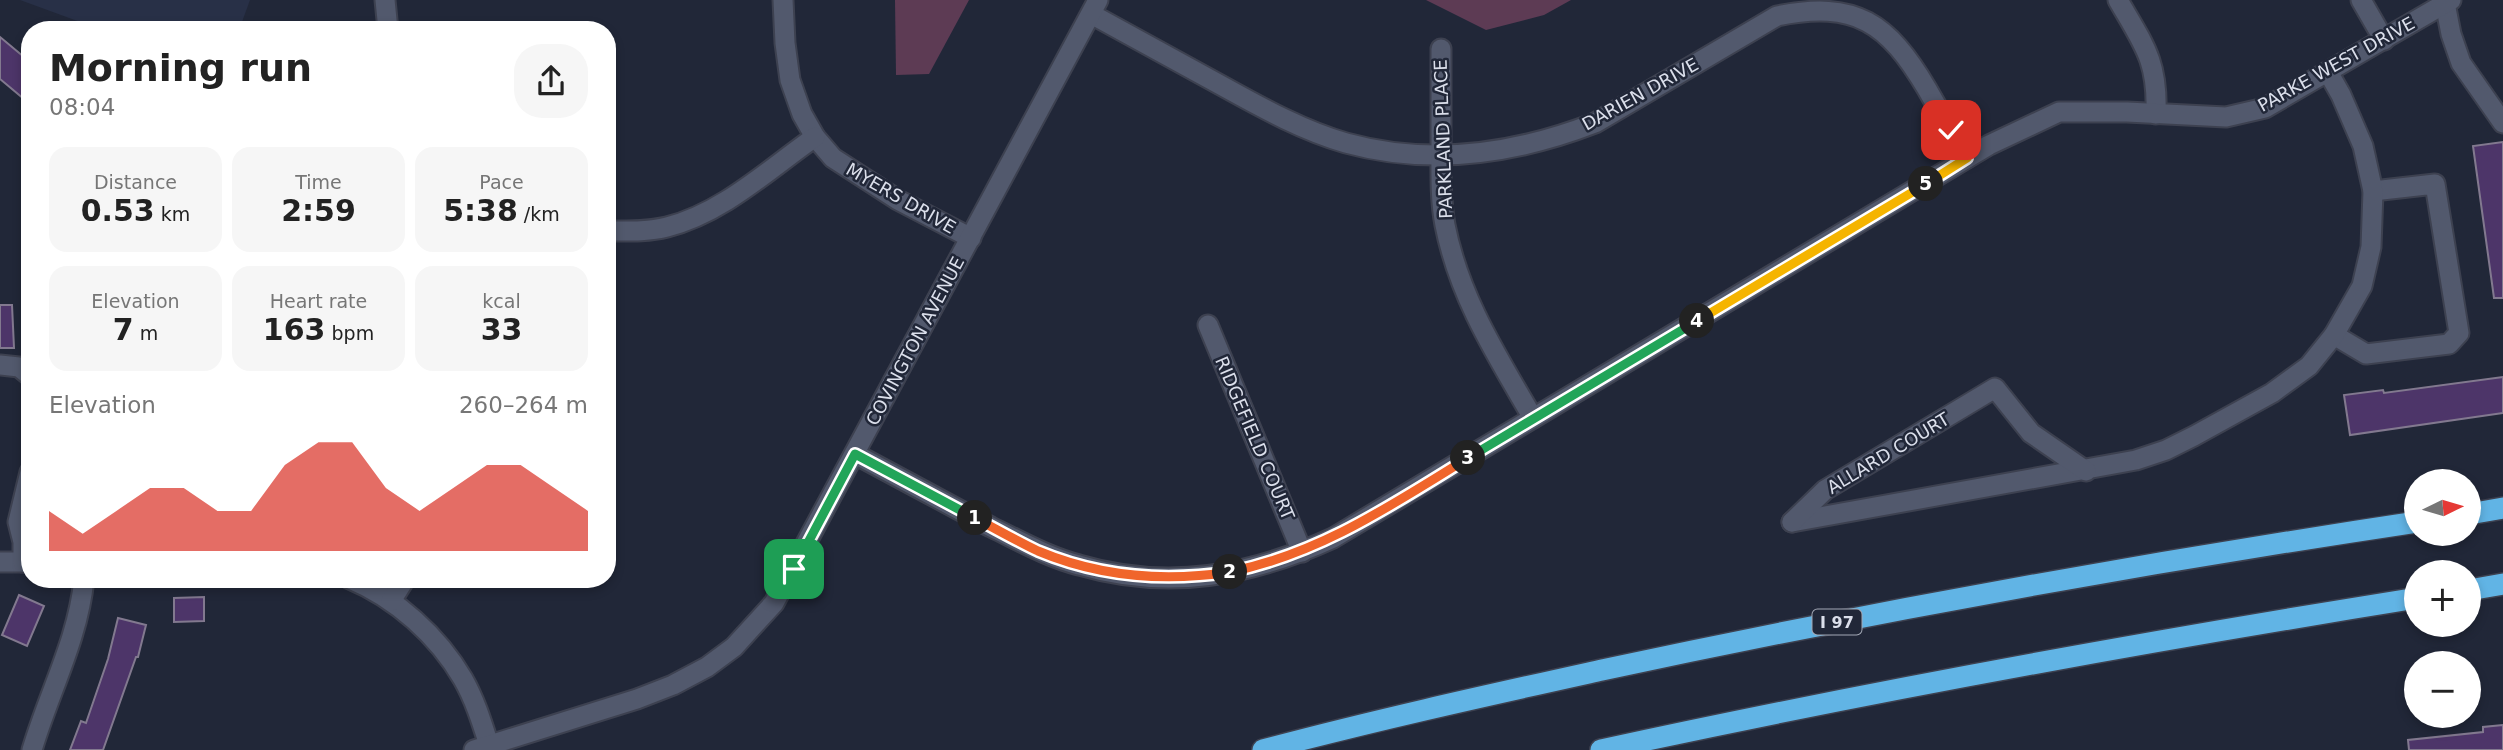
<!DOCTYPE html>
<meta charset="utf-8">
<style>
body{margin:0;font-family:"DejaVu Sans",sans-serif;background:#f6f6f6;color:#222;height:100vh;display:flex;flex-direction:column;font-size:26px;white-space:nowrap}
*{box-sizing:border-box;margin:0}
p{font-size:23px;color:#767676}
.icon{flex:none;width:38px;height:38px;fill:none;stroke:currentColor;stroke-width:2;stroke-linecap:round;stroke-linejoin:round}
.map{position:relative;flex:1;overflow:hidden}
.side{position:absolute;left:21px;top:21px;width:595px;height:567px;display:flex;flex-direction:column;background:#fff;border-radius:28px;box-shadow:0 4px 10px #0003}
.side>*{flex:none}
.needle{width:46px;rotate:85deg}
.tools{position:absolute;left:2404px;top:469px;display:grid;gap:14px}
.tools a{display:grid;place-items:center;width:77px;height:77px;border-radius:50%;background:#fff;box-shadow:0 4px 10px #0003;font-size:35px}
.pin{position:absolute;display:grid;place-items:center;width:60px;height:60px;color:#fff;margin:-30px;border-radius:14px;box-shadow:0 4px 10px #0006}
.km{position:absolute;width:35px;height:35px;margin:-18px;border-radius:50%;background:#222;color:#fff;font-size:19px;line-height:35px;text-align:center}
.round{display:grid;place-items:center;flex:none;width:74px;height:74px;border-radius:28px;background:#f6f6f6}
.headline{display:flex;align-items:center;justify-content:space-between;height:119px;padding:0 28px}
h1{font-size:38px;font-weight:700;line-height:52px}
.stats{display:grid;grid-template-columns:repeat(3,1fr);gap:10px;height:119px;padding:7px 28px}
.stats div{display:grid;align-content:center;border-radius:18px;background:#f6f6f6;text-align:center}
.stats b{font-size:30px;font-weight:700}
.stats small{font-size:19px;font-weight:400}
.stats p{font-size:19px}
.chart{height:196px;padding:14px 28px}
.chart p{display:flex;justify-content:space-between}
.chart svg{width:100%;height:126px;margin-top:7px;fill:#d93025;opacity:.7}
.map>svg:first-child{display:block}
.built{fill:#283047}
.green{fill:#5d3b54}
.building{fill:#4d3569;stroke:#82798f;stroke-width:2}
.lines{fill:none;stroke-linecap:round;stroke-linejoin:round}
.minor-casing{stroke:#3d4150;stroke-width:23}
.highway-casing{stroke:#3d4150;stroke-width:24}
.minor{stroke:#52596d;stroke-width:19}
.highway{stroke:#61b4e5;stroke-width:21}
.split-1-casing{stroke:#fff;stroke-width:14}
.split-2-casing{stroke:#fff;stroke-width:14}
.split-3-casing{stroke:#fff;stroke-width:14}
.split-4-casing{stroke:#fff;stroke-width:14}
.split-5-casing{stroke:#fff;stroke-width:14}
.split-6-casing{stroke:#fff;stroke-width:14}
.split-1{stroke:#22a559;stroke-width:9}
.split-2{stroke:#f0652b;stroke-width:9}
.split-3{stroke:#f0652b;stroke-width:9}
.split-4{stroke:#22a559;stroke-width:9}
.split-5{stroke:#f5b400;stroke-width:9}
.split-6{stroke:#f5b400;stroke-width:9}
.labels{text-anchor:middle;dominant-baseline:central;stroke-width:5;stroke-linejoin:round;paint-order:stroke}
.shield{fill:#212738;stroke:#a3a8b5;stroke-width:2}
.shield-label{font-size:16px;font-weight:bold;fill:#dbdfeb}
.street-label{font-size:18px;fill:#dbdfeb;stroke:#212738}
</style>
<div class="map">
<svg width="2503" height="750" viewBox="0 0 2503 750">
<rect width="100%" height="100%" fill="#212738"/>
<path class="built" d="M20 0H250L239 30H102Z"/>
<g class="green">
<path d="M895 0H969L929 74 896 75Z"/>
<path d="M1426 0H1571L1544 15 1486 30Z"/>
</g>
<g class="building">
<path d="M0 37 30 62V104L0 79Z"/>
<path d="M2503 142V298H2494L2473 146Z"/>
<path d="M0 305H12L14 348H0Z"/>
<path d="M2503 377V413L2350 435 2344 395 2383 390 2384 393Z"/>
<path d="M19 595 44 606 27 646 2 635Z"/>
<path d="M204 597V621L174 622V598Z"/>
<path d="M118 618 146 625 138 657H136L103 750H70L81 721 86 723 108 659Z"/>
<path d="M2503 725V750H2409L2408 740 2483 732V727Z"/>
</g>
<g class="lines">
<defs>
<g id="minor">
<path d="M385 0 388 30"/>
<path d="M783 0 785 43 790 80 802 114 815 137 833 158 898 200 971 238"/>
<path d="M2118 0C2144 45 2158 61 2156 114"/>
<path d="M2361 0 2384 40"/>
<path d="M2445 3 2451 34 2461 63 2503 123"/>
<path d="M1091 14C1136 39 1181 63 1226 88 1264 109 1304 131 1346 143 1430 166 1515 154 1595 123L1777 16C1856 0 1888 23 1927 89 1940 112 1954 135 1967 158"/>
<path d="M1441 49C1441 81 1441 113 1441 145 1441 171 1440 199 1445 225 1459 297 1497 356 1533 418"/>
<path d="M607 231C627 231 647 232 667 227 723 213 769 169 815 137"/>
<path d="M1208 325 1302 552"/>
<path d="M2334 335 2366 354 2449 344 2459 333 2435 184 2373 191"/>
<path d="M0 365 19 367 30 376"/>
<path d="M855 454C900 478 946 503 991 527 1020 541 1048 557 1079 565 1168 591 1250 576 1333 538L1989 145 2059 112H2127L2226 117 2265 108 2451 0"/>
<path d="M1792 522 2136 460 2166 450 2194 436 2272 393 2309 366 2334 335 2362 286 2371 247 2373 191 2363 146 2341 95 2328 72"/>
<path d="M1792 522 1825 490 1995 388 2031 433 2086 471"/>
<path d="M0 562H30"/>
<path d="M23 562V542L18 522 30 472"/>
<path d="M350 579C396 598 438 636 463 679 475 700 482 723 489 745"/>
<path d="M391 601 405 579"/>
<path d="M32 750C49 692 78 640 84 579"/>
<path d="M474 750 637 699 673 685 707 667 734 647 774 603 1098 0"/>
</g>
<g id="highway">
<path d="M2469 514 2503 508"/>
<path d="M2469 590 2503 584"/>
<path d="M1263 750C1375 720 1489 695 1602 670 1872 612 2144 563 2417 522"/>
<path d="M1601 750C1872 691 2143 642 2417 598"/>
</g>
</defs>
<use href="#minor" class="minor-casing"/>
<use href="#highway" class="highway-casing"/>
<use href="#minor" class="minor"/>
<use href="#highway" class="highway"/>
</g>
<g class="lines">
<defs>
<path id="split-1" d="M794 569 855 454 975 518"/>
<path id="split-2" d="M975 518C996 529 1017 541 1038 551 1100 577 1164 582 1230 572"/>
<path id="split-3" d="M1230 572C1321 553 1390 506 1468 458"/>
<path id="split-4" d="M1468 458 1697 321"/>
<path id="split-5" d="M1697 321 1926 184"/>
<path id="split-6" d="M1926 184 1967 158 1951 130"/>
</defs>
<use href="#split-1" class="split-1-casing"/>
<use href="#split-2" class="split-2-casing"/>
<use href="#split-3" class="split-3-casing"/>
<use href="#split-4" class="split-4-casing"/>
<use href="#split-5" class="split-5-casing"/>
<use href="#split-6" class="split-6-casing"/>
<use href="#split-1" class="split-1"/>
<use href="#split-2" class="split-2"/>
<use href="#split-3" class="split-3"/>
<use href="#split-4" class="split-4"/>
<use href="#split-5" class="split-5"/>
<use href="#split-6" class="split-6"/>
</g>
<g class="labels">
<rect class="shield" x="1812.5" y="609.5" width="49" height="25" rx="5"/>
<g class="shield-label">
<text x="1837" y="622">I 97</text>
</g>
<g class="street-label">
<text transform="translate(2336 64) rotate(-29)">PARKE WEST DRIVE</text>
<text transform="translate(1640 94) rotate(-29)">DARIEN DRIVE</text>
<text transform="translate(1443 139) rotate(-92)">PARKLAND PLACE</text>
<text transform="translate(901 198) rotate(30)">MYERS DRIVE</text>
<text transform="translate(915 341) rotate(-62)">COVINGTON AVENUE</text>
<text transform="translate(1255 438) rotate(67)">RIDGEFIELD COURT</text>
<text transform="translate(1888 453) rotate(-31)">ALLARD COURT</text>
</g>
</g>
</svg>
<div class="tools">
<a><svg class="needle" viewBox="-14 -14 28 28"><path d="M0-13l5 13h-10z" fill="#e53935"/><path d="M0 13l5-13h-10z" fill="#767676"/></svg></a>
<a>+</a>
<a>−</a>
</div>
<div class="pin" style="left:794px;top:569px;background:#1e9e55"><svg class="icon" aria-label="arrive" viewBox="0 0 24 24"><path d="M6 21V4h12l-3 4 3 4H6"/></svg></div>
<div class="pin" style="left:1951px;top:130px;background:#d93025"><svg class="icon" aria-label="check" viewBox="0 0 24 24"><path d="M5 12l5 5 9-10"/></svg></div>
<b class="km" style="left:975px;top:518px">1</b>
<b class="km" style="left:1230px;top:572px">2</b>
<b class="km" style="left:1468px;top:458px">3</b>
<b class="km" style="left:1697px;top:321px">4</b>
<b class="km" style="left:1926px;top:184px">5</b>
<section class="side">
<div class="headline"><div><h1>Morning run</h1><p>08:04</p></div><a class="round"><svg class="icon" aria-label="share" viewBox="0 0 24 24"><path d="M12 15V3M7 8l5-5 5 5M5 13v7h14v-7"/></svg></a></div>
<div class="stats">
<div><p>Distance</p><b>0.53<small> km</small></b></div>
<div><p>Time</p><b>2:59</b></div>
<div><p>Pace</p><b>5:38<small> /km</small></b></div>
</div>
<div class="stats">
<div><p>Elevation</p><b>7<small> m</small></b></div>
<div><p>Heart rate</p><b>163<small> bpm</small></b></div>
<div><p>kcal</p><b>33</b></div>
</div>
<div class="chart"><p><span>Elevation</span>260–264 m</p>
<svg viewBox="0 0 160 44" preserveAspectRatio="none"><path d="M0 44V30L10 38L20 30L30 22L40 22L50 30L60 30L70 14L80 6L90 6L100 22L110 30L120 22L130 14L140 14L150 22L160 30V44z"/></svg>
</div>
</section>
</div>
